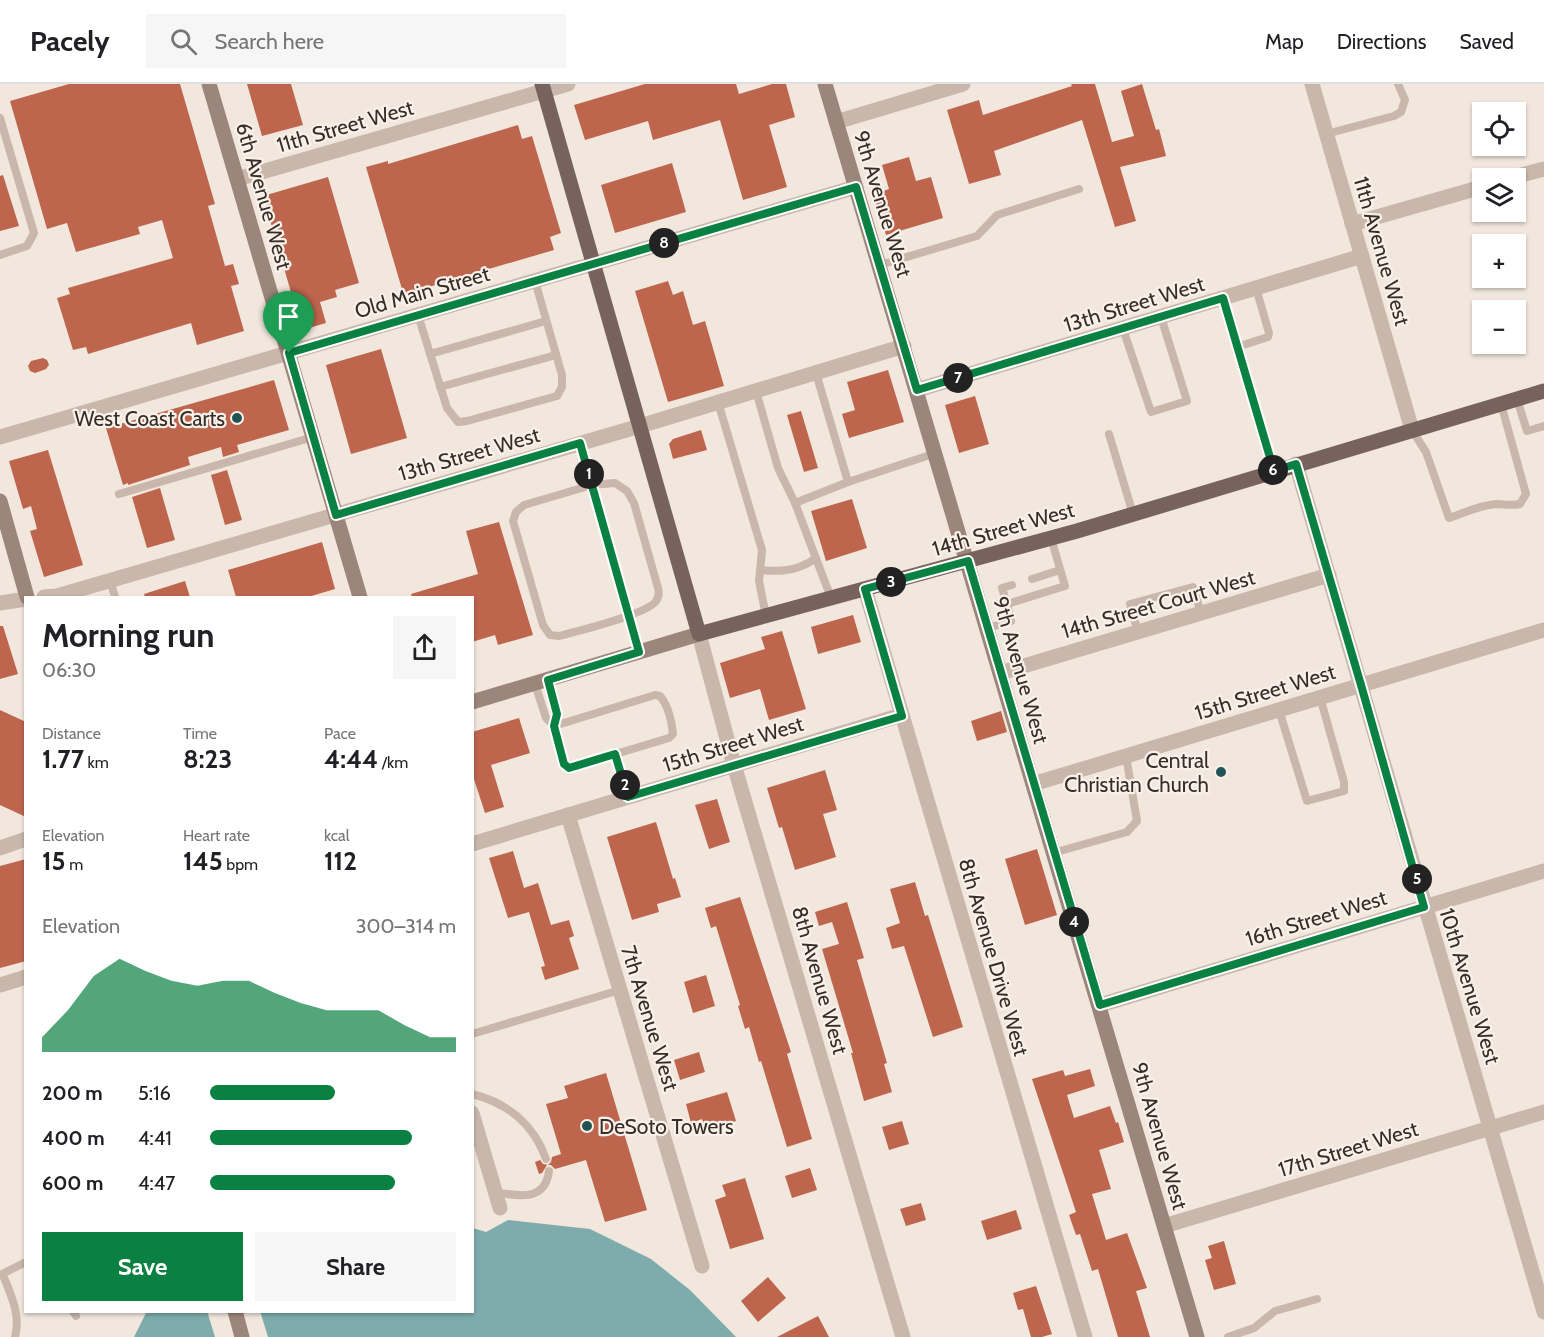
<!DOCTYPE html>
<meta charset="utf-8">
<style>
body{margin:0;font-family:Cabin,sans-serif;background:#f6f6f6;color:#202124;height:100vh;display:flex;flex-direction:column;font-size:22px;white-space:nowrap}
*{box-sizing:border-box;margin:0}
p{font-size:20px;color:#757577}
.icon{flex:none;width:33px;height:33px;fill:none;stroke:currentColor;stroke-width:2;stroke-linecap:round;stroke-linejoin:round}
.map{position:relative;flex:1;overflow:hidden}
.panel{position:absolute;left:24px;top:512px;width:450px;height:717px;display:flex;flex-direction:column;background:#fff;border-radius:0px;box-shadow:0 2px 4px #0004}
.panel>*{flex:none}
.controls{position:absolute;left:1472px;top:18px;display:grid;gap:12px}
.controls a{display:grid;place-items:center;width:54px;height:54px;border-radius:0px;background:#fff;box-shadow:0 2px 4px #0004;font-size:30px}
.pin{position:absolute;display:grid;place-items:center;width:51px;height:51px;color:#fff;margin:-62px -26px;border-radius:50% 50% 50% 0;rotate:-45deg;box-shadow:0 0 6px #0007}
.pin .icon{rotate:45deg}
.km{position:absolute;width:30px;height:30px;margin:-15px;border-radius:50%;background:#222;color:#fff;font-size:16px;line-height:30px;text-align:center}
.round{display:grid;place-items:center;flex:none;width:63px;height:63px;border-radius:0px;background:#f6f6f6}
.headline{display:flex;align-items:center;justify-content:space-between;height:102px;padding:0 18px}
h1{font-size:33px;font-weight:800;line-height:45px}
.metrics{display:grid;grid-template-columns:repeat(3,1fr);gap:9px;height:102px;padding:6px 18px}
.metrics div{display:grid;align-content:center}
.metrics b{font-size:26px;font-weight:800}
.metrics small{font-size:16px;font-weight:400}
.metrics p{font-size:16px}
.chart{height:168px;padding:12px 18px}
.chart p{display:flex;justify-content:space-between}
.chart svg{width:100%;height:108px;margin-top:6px;fill:#0b8043;opacity:.7}
.button{display:flex;gap:12px;margin-top:auto;padding:12px 18px}
.button a{flex:1;height:69px;border-radius:0px;background:#0b8043;color:#fff;font-size:24px;font-weight:800;line-height:69px;text-align:center}
.button a+a{background:#f6f6f6;color:#202124}
ul{padding:0 18px;list-style:none;font-size:20px}
li{display:grid;grid-template-columns:96px 72px 1fr;align-items:center;height:45px}
li i{height:15px;border-radius:8px;background:#0b8043}
header{display:flex;align-items:center;gap:36px;box-sizing:border-box;height:84px;padding:0 30px;background:#fff;border-bottom:2px solid #e0e0e0}
header strong{font-size:28px}
nav{display:flex;gap:33px;margin-inline-start:auto;font-size:21px}
.search{width:420px;height:54px;background:#f6f6f6;display:flex;align-items:center;gap:15px;box-sizing:border-box;padding:0 21px;border-radius:0px;color:#757577;font-size:22px}
.map>svg:first-child{display:block}
.water{fill:#7eacac}
.pier{fill:#f1e7dd}
.building{fill:#be654e}
.lines{fill:none;stroke-linecap:round;stroke-linejoin:round}
.lane{stroke:#c8b7aa;stroke-width:8}
.street{stroke:#c8b7aa;stroke-width:15}
.secondary{stroke:#9c867b;stroke-width:15}
.primary{stroke:#77635b;stroke-width:15}
.route-casing{stroke:#fff;stroke-width:12}
.route{stroke:#0b8043;stroke-width:8}
.poi-dot{fill:#215355;stroke:#f9f1e9;stroke-width:2}
.labels{text-anchor:middle;dominant-baseline:central;stroke-width:4.5;stroke-linejoin:round;paint-order:stroke}
.street-label{font-size:21px;fill:#362d29;stroke:#f9f1e9}
.poi-label{font-size:21px;fill:#362d29;stroke:#f9f1e9;text-anchor:end}
</style>
<header>
<strong>Pacely</strong>
<div class="search"><svg class="icon" aria-label="search" viewBox="0 0 24 24"><circle cx="10" cy="10" r="6"/><path d="M15 15l6 6"/></svg>Search here</div>
<nav><a>Map</a><a>Directions</a><a>Saved</a></nav>
</header>
<div class="map">
<svg width="1544" height="1253" viewBox="0 0 1544 1253">
<rect width="100%" height="100%" fill="#f1e7dd"/>
<path class="water" d="M508 1136 590 1145 651 1175 690 1206 736 1253H134L147 1227H200L201 1229 209 1227H472L473 1144 486 1148Z"/>
<path class="pier" d="M207 1227H260L268 1253H215Z"/>
<g class="building">
<path d="M69 0H180L215 120 208 122 225 182 233 180 239 200 231 202 244 247 197 261 191 239 88 270 86 263 73 266 57 214 70 210 68 204 173 174 162 136 138 143 140 150 76 168 67 139 47 145 10 17Z"/>
<path d="M247 0H291L303 41 262 52Z"/>
<path d="M645 0H736L739 10 772 0H786L795 33 769 41 787 103 743 116 720 36 653 56 648 37 585 56 574 21Z"/>
<path d="M1071 0H1095L1112 58 1134 52 1121 7 1142 0 1156 46 1159 45 1166 72 1120 83 1136 137 1115 143 1082 36 994 67 1001 91 969 100 947 26 979 16 983 31 1072 2Z"/>
<path d="M518 41 522 55 532 52 561 149 550 153 554 166 465 192 466 196 451 201 439 204 438 200 404 212 366 83 388 77V80Z"/>
<path d="M909 73 916 97 931 93 943 134 886 151 873 110 889 105 882 81Z"/>
<path d="M672 79 686 128 615 149 601 101Z"/>
<path d="M3 91 19 142 0 147V92Z"/>
<path d="M328 93 359 199 335 206 337 213 320 218 326 239 302 246 263 112Z"/>
<path d="M668 197 673 211 683 207 693 241 705 237 724 302 668 318 635 207Z"/>
<path d="M381 265 407 354 351 370 326 281Z"/>
<path d="M43 274 47 276 49 281 46 285 35 289 30 287 28 282 31 277Z"/>
<path d="M888 286 904 338 849 354 842 330 855 326 847 298Z"/>
<path d="M274 296 289 346 237 361 239 368 223 373 221 363 188 373 190 381 128 401V399L123 401 106 344Z"/>
<path d="M975 312 989 360 959 369 945 321Z"/>
<path d="M801 327 818 384 804 388 787 331Z"/>
<path d="M701 346 707 366 673 375 669 360 673 355Z"/>
<path d="M48 366 83 481 44 493 30 447 37 445 31 422 23 425 9 377Z"/>
<path d="M227 386 242 436 225 441 211 391Z"/>
<path d="M160 404 175 456 147 464 132 413Z"/>
<path d="M852 415 867 464 826 477 811 427Z"/>
<path d="M499 438 533 551 498 561 495 551 472 558V513H412L411 510 478 490 466 447Z"/>
<path d="M322 458 335 505 308 513H236L228 486Z"/>
<path d="M185 497 190 513H145L144 510Z"/>
<path d="M853 531 861 558 818 570 811 543Z"/>
<path d="M0 542H3L18 590 0 595Z"/>
<path d="M782 547 806 625 769 636 760 605 730 614 720 579 765 565 761 553Z"/>
<path d="M0 626 26 638V733L0 721Z"/>
<path d="M1001 627 1007 648 977 657 971 637Z"/>
<path d="M519 634 530 669 491 681 504 723 485 729 472 689V648Z"/>
<path d="M825 686 837 726 823 730 836 773 795 786 782 743 779 744 767 704Z"/>
<path d="M717 715 730 758 709 765 695 721Z"/>
<path d="M656 738 673 795 675 794 681 813 657 820 659 828 632 836 607 753Z"/>
<path d="M1037 765 1057 831 1025 841 1005 775Z"/>
<path d="M513 767 524 804 538 799 551 841 569 836 574 852 569 854 579 885 545 896 541 883 545 882 529 828 508 834 489 774Z"/>
<path d="M26 775V877L0 884V782Z"/>
<path d="M915 798 925 832 928 831 963 943 933 953 904 862 892 865 886 844 900 839 890 805Z"/>
<path d="M740 813 791 968 787 970 812 1055 787 1063 761 977 759 978 749 943 745 945 738 922 740 921 716 842 711 844 705 824Z"/>
<path d="M847 818 864 874 857 876 887 979 884 980 892 1008 864 1017 851 969H853L822 865 839 860 832 838 819 842 815 828Z"/>
<path d="M706 891 715 922 693 929 684 898Z"/>
<path d="M699 968 705 988 680 996 674 976Z"/>
<path d="M1090 985 1095 1002 1067 1011 1074 1034 1110 1022 1116 1039 1118 1038 1124 1058 1099 1066 1111 1105 1092 1110 1106 1156 1127 1149 1147 1204 1136 1207 1150 1253H1118L1098 1185 1092 1187 1080 1150 1076 1151 1069 1131 1076 1128 1032 995 1063 986 1065 992Z"/>
<path d="M606 989 647 1126 605 1138 586 1076 555 1085 551 1081H547L542 1089 539 1090 535 1078 540 1076 543 1080 548 1081 551 1078 552 1073 561 1070 546 1020 568 1014 564 1002Z"/>
<path d="M727 1008 736 1037 706 1047 702 1035 691 1039 686 1020Z"/>
<path d="M902 1037 909 1060 889 1066 882 1043Z"/>
<path d="M810 1084 817 1106 792 1114 785 1092Z"/>
<path d="M745 1094 764 1155 730 1165 715 1116 726 1112 722 1101Z"/>
<path d="M921 1119 926 1136 906 1142 900 1125Z"/>
<path d="M1016 1126 1022 1145 987 1156 981 1137Z"/>
<path d="M1224 1157 1236 1200 1214 1206 1205 1176 1212 1174 1208 1162Z"/>
<path d="M768 1193 786 1214 758 1238 741 1217Z"/>
<path d="M1036 1202 1052 1250 1042 1253H1031L1023 1225 1018 1226 1013 1209Z"/>
<path d="M818 1232 829 1253H777Z"/>
</g>
<g class="lines">
<g class="lane">
<path d="M0 34 34 149 27 162 0 171"/>
<path d="M1326 50 1394 32 1401 28 1405 16 1398 0"/>
<path d="M880 181 977 152 997 131 1079 105"/>
<path d="M1223 214 1274 387"/>
<path d="M418 231 447 324 458 338 467 337 557 312 562 303V291L535 197"/>
<path d="M1123 245 1151 328 1187 317 1161 233"/>
<path d="M1237 263 1268 253 1269 249 1256 204"/>
<path d="M430 270 546 237"/>
<path d="M816 289 848 398"/>
<path d="M440 303 556 271"/>
<path d="M756 307 778 384 795 419 831 514"/>
<path d="M1517 315 1527 347 1544 342"/>
<path d="M718 318 762 466 759 497 766 532"/>
<path d="M1412 346 1426 368 1449 434C1464 429 1480 421 1496 420 1504 420 1511 422 1520 420L1526 410 1501 320"/>
<path d="M1109 350 1133 430"/>
<path d="M580 359 639 569"/>
<path d="M615 399 627 407 634 419 658 504C659 508 659 513 656 517 648 530 577 547 559 552L550 551 543 541 513 437 516 428 524 421 592 401Z"/>
<path d="M119 410 313 353"/>
<path d="M795 419 848 398 936 369"/>
<path d="M760 486C782 488 798 487 816 474"/>
<path d="M1032 495 1060 486"/>
<path d="M110 496 115 513"/>
<path d="M1007 520 1002 504 1012 501"/>
<path d="M988 544 1011 537 1007 520 1065 502 1051 454"/>
<path d="M1138 548 1130 520 1193 503 1201 529"/>
<path d="M535 600 546 634 554 642 557 630 548 596"/>
<path d="M655 611 660 612C668 621 672 638 673 650L669 654 569 684 564 680 554 642Z"/>
<path d="M1279 626 1307 717 1344 707V698L1320 613"/>
<path d="M615 670 628 713"/>
<path d="M1053 769 1127 748 1137 737 1126 672"/>
<path d="M472 950 620 906"/>
<path d="M472 1010C508 1019 534 1041 546 1075"/>
<path d="M495 1108C519 1112 545 1118 549 1087"/>
<path d="M0 1191 26 1178"/>
<path d="M3 1191C11 1211 21 1231 15 1253"/>
<path d="M73 1227 76 1232"/>
<path d="M1228 1253 1254 1244 1275 1227 1317 1215"/>
</g>
<g class="street">
<path d="M1312 0 1412 346"/>
<path d="M836 38 963 0"/>
<path d="M1510 94 1544 85"/>
<path d="M237 95 568 0"/>
<path d="M1352 140 1482 103"/>
<path d="M917 306 1362 172"/>
<path d="M0 353 856 103"/>
<path d="M1296 380 1544 1228"/>
<path d="M865 505 1085 1253"/>
<path d="M44 513 57 512 640 342 904 262"/>
<path d="M0 519 26 515"/>
<path d="M699 550 734 681 903 1253"/>
<path d="M1000 589 1329 491"/>
<path d="M1033 700 1544 546"/>
<path d="M568 731 702 1182"/>
<path d="M472 760 902 631"/>
<path d="M0 764 26 755"/>
<path d="M0 901 26 893"/>
<path d="M1100 921 1544 787"/>
<path d="M472 1029 500 1124"/>
<path d="M1164 1142 1544 1028"/>
</g>
<g class="secondary">
<path d="M209 0 360 513"/>
<path d="M825 0 1197 1253"/>
<path d="M0 417 27 513"/>
<path d="M472 618 699 550"/>
<path d="M235 1227 242 1253"/>
</g>
<path class="primary" d="M542 0 699 550 1077 447 1544 307"/>
</g>
<g class="lines">
<defs>
<path id="route" d="M856 103 917 306 1223 214 1274 387 1296 380 1361 601 1424 823 1100 921 968 477 865 505 902 632 628 713 615 670 569 684 564 680 554 642 557 630 548 596 639 568 580 359 336 431 289 269Z"/>
</defs>
<use href="#route" class="route-casing"/>
<use href="#route" class="route"/>
</g>
<g class="poi-dot">
<circle cx="237" cy="334" r="6"/>
<circle cx="1221" cy="688" r="6"/>
<circle cx="587" cy="1042" r="6"/>
</g>
<g class="labels">
<g class="street-label">
<text transform="translate(345 42) rotate(-16)">11th Street West</text>
<text transform="translate(264 112) rotate(74)">6th Avenue West</text>
<text transform="translate(883 120) rotate(73)">9th Avenue West</text>
<text transform="translate(1382 167) rotate(74)">11th Avenue West</text>
<text transform="translate(422 208) rotate(-16)">Old Main Street</text>
<text transform="translate(1134 220) rotate(-17)">13th Street West</text>
<text transform="translate(469 370) rotate(-16)">13th Street West</text>
<text transform="translate(1003 445) rotate(-16)">14th Street West</text>
<text transform="translate(1158 520) rotate(-16)">14th Street Court West</text>
<text transform="translate(1021 586) rotate(74)">9th Avenue West</text>
<text transform="translate(1265 608) rotate(-17)">15th Street West</text>
<text transform="translate(733 660) rotate(-17)">15th Street West</text>
<text transform="translate(1316 834) rotate(-17)">16th Street West</text>
<text transform="translate(994 873) rotate(74)">8th Avenue Drive West</text>
<text transform="translate(820 896) rotate(74)">8th Avenue West</text>
<text transform="translate(1470 902) rotate(73)">10th Avenue West</text>
<text transform="translate(650 934) rotate(73)">7th Avenue West</text>
<text transform="translate(1160 1052) rotate(74)">9th Avenue West</text>
<text transform="translate(1348 1065) rotate(-17)">17th Street West</text>
</g>
<g class="poi-label">
<text x="225" y="334">West Coast Carts</text>
<text x="1209" y="676">Central<tspan x="1209" dy="24">Christian Church</tspan></text>
<text x="599" y="1042" text-anchor="start">DeSoto Towers</text>
</g>
</g>
</svg>
<div class="controls">
<a><svg class="icon" aria-label="locate" viewBox="0 0 24 24"><circle cx="12" cy="12" r="6"/><path d="M12 2v4M12 18v4M2 12h4M18 12h4"/></svg></a>
<a><svg class="icon" aria-label="layers" viewBox="0 0 24 24"><path d="M12 4l9 5-9 5-9-5zM3 14l9 5 9-5"/></svg></a>
<a>+</a>
<a>−</a>
</div>
<div class="pin" style="left:289px;top:269px;background:#1e9e55"><svg class="icon" aria-label="arrive" viewBox="0 0 24 24"><path d="M6 21V4h12l-3 4 3 4H6"/></svg></div>
<b class="km" style="left:589px;top:390px">1</b>
<b class="km" style="left:625px;top:701px">2</b>
<b class="km" style="left:891px;top:498px">3</b>
<b class="km" style="left:1074px;top:838px">4</b>
<b class="km" style="left:1417px;top:795px">5</b>
<b class="km" style="left:1273px;top:386px">6</b>
<b class="km" style="left:958px;top:294px">7</b>
<b class="km" style="left:664px;top:159px">8</b>
<section class="panel">
<div class="headline"><div><h1>Morning run</h1><p>06:30</p></div><a class="round"><svg class="icon" aria-label="share" viewBox="0 0 24 24"><path d="M12 15V3M7 8l5-5 5 5M5 13v7h14v-7"/></svg></a></div>
<div class="metrics">
<div><p>Distance</p><b>1.77<small> km</small></b></div>
<div><p>Time</p><b>8:23</b></div>
<div><p>Pace</p><b>4:44<small> /km</small></b></div>
</div>
<div class="metrics">
<div><p>Elevation</p><b>15<small> m</small></b></div>
<div><p>Heart rate</p><b>145<small> bpm</small></b></div>
<div><p>kcal</p><b>112</b></div>
</div>
<div class="chart"><p><span>Elevation</span>300–314 m</p>
<svg viewBox="0 0 160 44" preserveAspectRatio="none"><path d="M0 44V38L10 27L20 13L30 6L40 11L50 15L60 17L70 15L80 15L90 20L100 24L110 27L120 27L130 27L140 33L150 38L160 38V44z"/></svg>
</div>
<ul>
<li><b>200 m</b>5:16<i style="width:51%"></i></li>
<li><b>400 m</b>4:41<i style="width:82%"></i></li>
<li><b>600 m</b>4:47<i style="width:75%"></i></li>
</ul>
<div class="button"><a>Save</a><a>Share</a></div>
</section>
</div>
